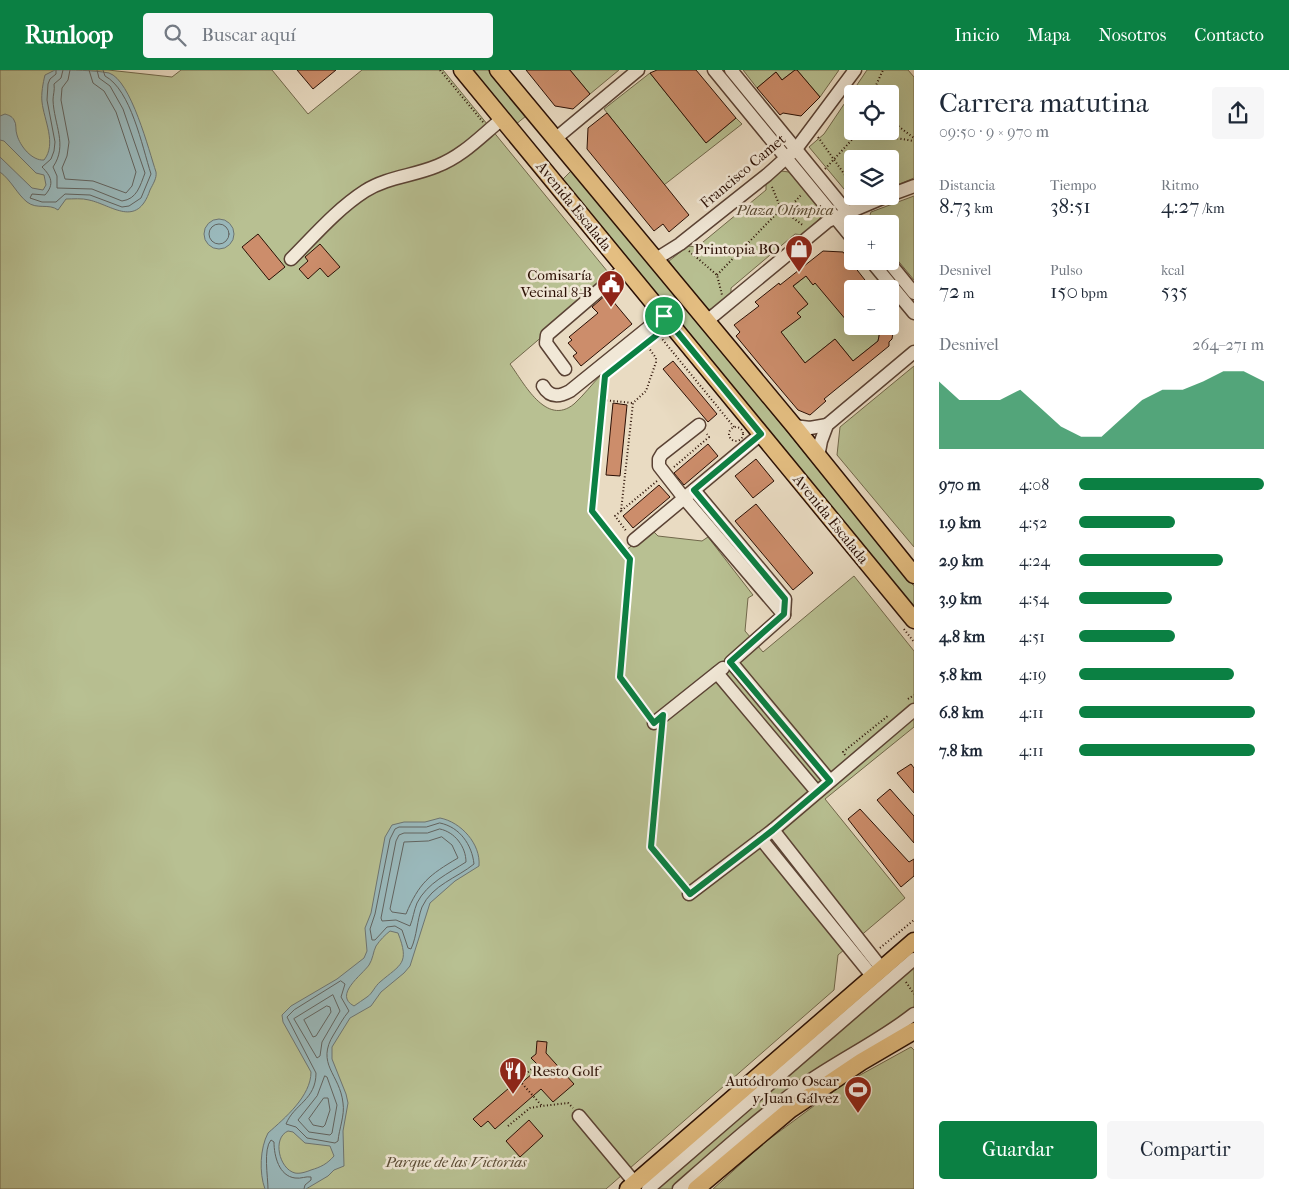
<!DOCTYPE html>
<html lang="es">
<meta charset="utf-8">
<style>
body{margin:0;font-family:"IM FELL French Canon",serif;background:#f6f6f7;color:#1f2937;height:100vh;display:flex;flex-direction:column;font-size:19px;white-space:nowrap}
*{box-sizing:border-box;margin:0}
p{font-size:16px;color:#747a83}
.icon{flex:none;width:28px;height:28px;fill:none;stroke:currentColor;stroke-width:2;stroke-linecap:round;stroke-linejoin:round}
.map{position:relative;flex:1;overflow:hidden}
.details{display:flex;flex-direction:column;background:#fff;width:375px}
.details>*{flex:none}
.buttons{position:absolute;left:844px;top:15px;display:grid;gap:10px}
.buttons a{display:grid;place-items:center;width:55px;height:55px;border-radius:5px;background:#fff;box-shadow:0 5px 20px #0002;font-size:25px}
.pin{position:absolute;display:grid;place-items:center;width:42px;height:42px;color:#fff;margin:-21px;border:2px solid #fff;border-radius:50%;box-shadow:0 1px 5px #0007}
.round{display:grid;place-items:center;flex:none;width:52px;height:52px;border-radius:5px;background:#f6f6f7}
.head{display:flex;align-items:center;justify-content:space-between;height:85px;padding:0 25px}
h1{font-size:28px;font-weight:600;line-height:38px}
.figures{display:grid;grid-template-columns:repeat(3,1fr);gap:8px;height:85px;padding:5px 25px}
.figures div{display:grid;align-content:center}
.figures b{font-size:21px;font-weight:600}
.figures small{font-size:14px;font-weight:400}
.figures p{font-size:14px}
.chart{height:140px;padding:10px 25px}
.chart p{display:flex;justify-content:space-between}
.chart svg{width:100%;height:90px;margin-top:5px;fill:#0b8043;opacity:.7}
.cta{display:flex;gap:10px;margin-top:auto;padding:10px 25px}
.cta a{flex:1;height:58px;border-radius:5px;background:#0b8043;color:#fff;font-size:20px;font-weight:600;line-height:58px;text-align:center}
.cta a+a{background:#f6f6f7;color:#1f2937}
ul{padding:0 25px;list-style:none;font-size:16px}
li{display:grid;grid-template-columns:80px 60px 1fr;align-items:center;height:38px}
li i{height:12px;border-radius:6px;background:#0b8043}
header{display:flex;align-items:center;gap:30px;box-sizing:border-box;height:70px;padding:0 25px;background:#0b8043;color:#fff}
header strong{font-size:24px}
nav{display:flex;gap:28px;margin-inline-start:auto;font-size:18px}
.search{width:350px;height:45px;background:#f6f6f7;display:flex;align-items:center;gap:12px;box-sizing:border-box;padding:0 18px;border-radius:5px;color:#747a83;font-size:19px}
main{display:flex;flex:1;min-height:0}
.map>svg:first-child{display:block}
.green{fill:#b8c092;stroke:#71684b;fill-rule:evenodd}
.water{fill:#9ab9bc;stroke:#6d7572;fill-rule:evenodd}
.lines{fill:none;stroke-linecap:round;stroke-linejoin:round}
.shore{stroke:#626460;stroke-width:1}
.building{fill:#cc8d6b;stroke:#2a0f04}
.minor-casing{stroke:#5a4234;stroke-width:15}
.major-casing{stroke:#2a0f04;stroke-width:19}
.path{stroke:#2a0f04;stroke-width:2;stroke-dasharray:1 2.5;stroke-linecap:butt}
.minor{stroke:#f1e8d7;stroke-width:12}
.major{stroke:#e4be81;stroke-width:16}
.route-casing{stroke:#fff;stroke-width:10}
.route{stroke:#0b8043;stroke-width:6}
.labels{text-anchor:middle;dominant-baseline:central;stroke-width:5;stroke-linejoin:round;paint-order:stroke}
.street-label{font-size:15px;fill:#2a0f04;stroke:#f1e8d7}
.park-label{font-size:15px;font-style:italic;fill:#5c4d36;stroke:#f1e8d7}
.poi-label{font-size:15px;fill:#2a0f04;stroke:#f1e8d7;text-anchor:end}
</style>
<header>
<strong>Runloop</strong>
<div class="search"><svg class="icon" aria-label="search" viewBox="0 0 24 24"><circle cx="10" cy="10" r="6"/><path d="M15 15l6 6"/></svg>Buscar aquí</div>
<nav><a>Inicio</a><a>Mapa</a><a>Nosotros</a><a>Contacto</a></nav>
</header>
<main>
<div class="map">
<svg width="914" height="1119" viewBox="0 0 914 1119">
<rect width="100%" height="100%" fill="#e9dbc2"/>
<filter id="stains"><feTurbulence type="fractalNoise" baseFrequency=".004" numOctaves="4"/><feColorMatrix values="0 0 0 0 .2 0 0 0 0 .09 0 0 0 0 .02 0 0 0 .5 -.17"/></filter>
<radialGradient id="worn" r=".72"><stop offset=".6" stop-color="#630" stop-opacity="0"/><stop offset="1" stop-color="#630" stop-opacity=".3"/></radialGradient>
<g class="green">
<path d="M0 0H108L172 7 181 0H272L308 44 362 0H443L612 207 510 294C524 313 546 357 574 334 584 325 592 314 601 305L588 443 621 484 652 460 658 466 702 471 708 467 753 525 748 528 745 561 763 582 854 506 914 581V657L825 729 905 828 838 885 834 920 606 1119H0Z"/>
<path d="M470 0H488L526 46 515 55Z"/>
<path d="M570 0H619L590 24Z"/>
<path d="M743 0H795L782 10 776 2 757 18Z"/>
<path d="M797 0H839L820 27Z"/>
<path d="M867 0H908L914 7V108L890 118V89H852V126H869L857 128 849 125 809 77 824 64ZM852 24H890V61H852Z"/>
<path d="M650 3 706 73 736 48 742 54 664 115 604 39Z"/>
<path d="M572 100 914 516V538L561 111Z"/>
<path d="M781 101 789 102 822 141V146L803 165 795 164 731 218V224L712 239 705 240 669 191 688 176 697 177 766 120V113Z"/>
<path d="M914 126V210L890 181V154H867L871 142Z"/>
<path d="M825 205 823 222 859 264 869 256H876L880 261 878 271 853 291 835 269 805 293 781 262 800 247 797 243 808 234 799 223 791 230 785 223 806 206 813 215Z"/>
<path d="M914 296V477L837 385 840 357Z"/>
<path d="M914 894V941L674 1119H654Z"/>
<path d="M911 977 914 980V1119H713L764 1073 842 1015Z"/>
</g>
<g class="water">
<path d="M55 0C72 0 93 0 109 3 131 10 149 81 156 102 157 108 153 114 150 120 137 159 112 135 89 130 82 128 73 129 66 129L58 140C49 133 37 140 27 132 17 124 11 110 0 102V87L32 118 43 120 46 115 44 105 36 103 4 71 0 70V46L5 44C8 45 12 46 14 50 17 54 15 60 17 65 20 76 32 91 44 90 57 74 44 50 42 32 41 24 43 13 45 5Z"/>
<circle cx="219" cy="164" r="15"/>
<path d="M440 748C461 752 481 774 479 796L455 811 430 833 410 896 404 903 381 922 371 936 350 948 332 977V989L346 1024 348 1033 343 1061 344 1096 334 1100 328 1106 306 1119H265C259 1103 260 1078 268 1063 285 1048 311 1026 311 1002L283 952 282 945 291 936 337 909 364 888 367 881 365 858 371 843 385 767 392 755 404 752H425ZM390 861 398 863C410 894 401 894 380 912 375 916 372 924 367 927 363 930 358 933 354 936 333 925 362 905 369 895 373 889 373 882 376 876 380 870 385 865 390 861ZM288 1061 293 1062 305 1073 330 1076 334 1086C327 1094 321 1097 311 1100 306 1102 300 1104 295 1103 279 1099 272 1068 288 1061Z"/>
</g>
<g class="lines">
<g class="shore">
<path d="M56 0V4L50 9 48 14 47 30 55 72 54 81 51 89 42 97C51 106 55 114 45 125L32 124 30 128 42 132H56L65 124 90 125 122 137 129 136 141 128 151 104C142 76 131 20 105 6L103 0"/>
<path d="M63 0 61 8 54 14C55 20 53 25 53 30 54 55 68 75 53 97L57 106V118L92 119 122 131C137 129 140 116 145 103L123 39 110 16 99 8 97 0"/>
<path d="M70 0 68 10 62 18 61 30 69 72 67 86 62 98 65 109 93 111 126 123 132 116 136 102 116 42 104 21 93 13 89 0"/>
<circle cx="219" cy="164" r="10"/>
<path d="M440 753C460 757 472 775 474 794 457 808 432 815 422 837 417 850 417 866 411 879L408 878 402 860 395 856 387 857 375 870H372L370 859 375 844 390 769 395 759 399 757H426Z"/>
<path d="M440 759C455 762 466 777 466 792 449 803 427 813 417 833 414 840 413 849 410 856L396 850 382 851 381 848 396 771 399 765 404 763H427Z"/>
<path d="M442 767 452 775 458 788C429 805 419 813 406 844L392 842 390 839 404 772 428 771Z"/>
<path d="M341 911 345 914 341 927 349 941C343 948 339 956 334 964 315 994 340 1004 343 1033 345 1045 339 1059 338 1071L335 1073 307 1068 296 1057 286 1054C294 1034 316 1030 316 1003L287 947 294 940Z"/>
<path d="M333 925 340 941 322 972 320 986 317 988 294 949Z"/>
<path d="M327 936 330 937 331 942 316 966 313 967 304 950Z"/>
<path d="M325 1006 327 1007 337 1035 332 1063 330 1065 309 1062 298 1050 317 1026Z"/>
<path d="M324 1028H328L330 1040 325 1055 323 1057 313 1055 309 1049Z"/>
<path d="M268 1119C268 1107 263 1079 271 1070L274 1072C274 1086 279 1106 295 1108 301 1109 306 1106 311 1107V1110L305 1115 304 1119"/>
</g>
</g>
<g class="building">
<path d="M297 0H336L313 19Z"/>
<path d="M526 0H570L590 24 573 39 555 36Z"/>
<path d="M657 0H696L736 48 706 73 650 3Z"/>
<path d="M795 0H797L820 27 801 46 783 43 780 45 757 18 776 2 782 10Z"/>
<path d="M607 43 689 145 669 162 663 154 654 161 587 79 588 58Z"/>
<path d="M258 164 285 197 269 210 242 177Z"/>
<path d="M320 174 340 197 328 207 320 198 308 209 299 199 308 191 305 187Z"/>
<path d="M823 181 843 182 872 219H852V257L815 213 813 215 806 206 793 216 808 234 797 243 801 247 781 262 805 293 835 269 853 291 878 271 881 256H894L892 269 889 272V276L824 329 826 331 810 345 798 340 765 301 736 266 740 262 734 255 759 236 755 232 779 213 780 215Z"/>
<path d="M607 224 632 254 581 296 573 286 577 283 568 273 572 270 569 267 598 243 592 237Z"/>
<path d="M673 291 717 344 708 352 663 299Z"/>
<path d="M613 333 627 335 620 406 606 405Z"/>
<path d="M708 374 718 386 684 415 674 403Z"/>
<path d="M756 389 774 411 753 428 735 406Z"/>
<path d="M659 415 670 427 633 458 623 446Z"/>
<path d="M756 434 813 503 793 520 735 451Z"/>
<path d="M911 694 914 698V723L897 703Z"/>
<path d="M890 719 914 746V773L877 730Z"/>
<path d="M860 739 909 792 914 789V806L901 817 848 749Z"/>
<path d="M537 971 547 972 546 983 574 1014 553 1032 541 1019 495 1059 488 1051 481 1057 473 1049 516 1012 519 1015 540 997 531 988 536 984Z"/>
<path d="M529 1050 543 1066 520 1087 506 1071Z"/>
</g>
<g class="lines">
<defs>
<g id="minor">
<path d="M714 0 852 168"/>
<path d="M731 0 857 154"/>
<path d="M555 69 638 0"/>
<path d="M890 125 914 116"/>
<path d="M291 189C314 166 337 139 365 121 387 107 413 106 437 96 463 86 481 66 502 49"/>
<path d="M656 189 680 174 767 105 796 79 855 0"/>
<path d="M871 191 914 243"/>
<path d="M888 191 914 223"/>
<path d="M707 251 828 151 887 126"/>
<path d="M565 299 546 273 547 265 625 198"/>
<path d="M543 316C550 328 559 327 570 321L664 245"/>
<path d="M699 355 662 384 659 389V396L684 428 784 545 731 592 830 711"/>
<path d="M794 356 810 358 827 355"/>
<path d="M818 387 821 371 827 355 914 282"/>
<path d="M694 420 785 529 784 545"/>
<path d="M634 470 761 364"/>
<path d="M717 603 817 722"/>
<path d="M654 653 723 598"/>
<path d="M773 760 882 899"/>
<path d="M761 769 873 907"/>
<path d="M689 824 773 760 914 640"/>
<path d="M579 1046 635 1113"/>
<path d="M648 1119 914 889"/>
<path d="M679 1119C721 1082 762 1045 808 1012 843 988 881 970 914 944"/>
</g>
<g id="major">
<path d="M462 0 914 550"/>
<path d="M498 0 794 356 914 505"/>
<path d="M628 1119 914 871"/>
<path d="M696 1119 791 1039 861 992 914 961"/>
</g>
</defs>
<use href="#minor" class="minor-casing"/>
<use href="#major" class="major-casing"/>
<g class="path">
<path d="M440 0 483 52"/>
<path d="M872 24 883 0"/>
<path d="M890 50 914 68"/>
<path d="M859 62 914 71"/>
<path d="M818 67 852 115"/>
<path d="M825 99 860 61"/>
<path d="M772 117 781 139 804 156"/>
<path d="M689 181 717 205 722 225"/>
<path d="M717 205 781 139 791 136 801 125"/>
<path d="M658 264 734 357"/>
<path d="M646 274 656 288V292L646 321 633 333 621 441 657 411"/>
<path d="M605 306 592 441 631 489 620 607 648 645"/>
<path d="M603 330 633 333"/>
<circle cx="736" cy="364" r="7"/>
<path d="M674 397 709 367 707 364"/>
<path d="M621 441 615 446 627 462"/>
<path d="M904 559 914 572"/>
<path d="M908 629 914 625"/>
<path d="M662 661 651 777 683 816"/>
<path d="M845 685 843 682 889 645"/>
<path d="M880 878 914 850"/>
<path d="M906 912 914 924"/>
<path d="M534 997 519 1010 542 1036 568 1033 573 1038"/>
<path d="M508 1056 530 1038 542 1036"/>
</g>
<use href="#minor" class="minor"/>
<use href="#major" class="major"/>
</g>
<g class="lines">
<defs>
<path id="route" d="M664 246 761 364 694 420 785 529 784 544 730 592 830 711 773 760 690 824 651 777 663 645 654 653 620 607 630 489 592 441 605 306 658 264 651 256Z"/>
</defs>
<use href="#route" class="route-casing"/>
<use href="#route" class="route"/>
</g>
<defs>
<symbol id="shop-pin" viewBox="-11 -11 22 30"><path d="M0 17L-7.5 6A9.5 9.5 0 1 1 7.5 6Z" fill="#8f2418" stroke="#f1e8d7"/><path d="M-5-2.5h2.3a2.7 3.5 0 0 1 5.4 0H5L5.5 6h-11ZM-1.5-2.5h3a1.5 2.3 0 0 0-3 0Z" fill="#fff"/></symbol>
<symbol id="civic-pin" viewBox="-11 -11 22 30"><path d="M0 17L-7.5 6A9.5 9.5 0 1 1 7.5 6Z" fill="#8f2418" stroke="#f1e8d7"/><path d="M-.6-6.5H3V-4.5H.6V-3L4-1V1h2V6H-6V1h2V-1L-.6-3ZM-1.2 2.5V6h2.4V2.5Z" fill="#fff"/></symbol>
<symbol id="restaurant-pin" viewBox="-11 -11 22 30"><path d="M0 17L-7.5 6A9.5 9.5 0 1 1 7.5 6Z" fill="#8f2418" stroke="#f1e8d7"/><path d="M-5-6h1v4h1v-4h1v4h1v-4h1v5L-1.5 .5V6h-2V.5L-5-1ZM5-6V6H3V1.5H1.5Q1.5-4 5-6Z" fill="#fff"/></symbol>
<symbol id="stadium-pin" viewBox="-11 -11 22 30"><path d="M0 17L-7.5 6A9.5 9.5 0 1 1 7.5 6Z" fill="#8f2418" stroke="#f1e8d7"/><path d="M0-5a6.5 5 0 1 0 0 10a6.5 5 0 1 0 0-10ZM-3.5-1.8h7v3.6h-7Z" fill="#fff"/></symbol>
</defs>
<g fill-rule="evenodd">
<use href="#shop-pin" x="783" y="163" width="32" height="43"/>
<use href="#civic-pin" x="595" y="198" width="32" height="43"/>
<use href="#restaurant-pin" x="497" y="985" width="32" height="43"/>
<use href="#stadium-pin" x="842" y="1004" width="32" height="43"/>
</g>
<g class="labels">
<g class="street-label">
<text transform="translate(743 101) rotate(-40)">Francisco Camet</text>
<text transform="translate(574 136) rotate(51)">Avenida Escalada</text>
<text transform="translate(831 449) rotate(51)">Avenida Escalada</text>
</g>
<g class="park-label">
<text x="785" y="140">Plaza Olímpica</text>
<text x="456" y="1092">Parque de las Victorias</text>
</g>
<g class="poi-label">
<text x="780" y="179">Printopia BO</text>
<text x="592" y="205">Comisaría<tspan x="592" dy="17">Vecinal 8-B</tspan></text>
<text x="532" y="1001" text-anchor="start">Resto Golf</text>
<text x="839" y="1011">Autódromo Oscar<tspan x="839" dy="17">y Juan Gálvez</tspan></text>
</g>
</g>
<rect width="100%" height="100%" filter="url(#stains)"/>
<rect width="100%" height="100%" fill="url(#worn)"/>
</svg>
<div class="buttons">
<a><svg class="icon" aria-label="locate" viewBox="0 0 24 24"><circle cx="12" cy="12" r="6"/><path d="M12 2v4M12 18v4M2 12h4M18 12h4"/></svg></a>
<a><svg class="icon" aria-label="layers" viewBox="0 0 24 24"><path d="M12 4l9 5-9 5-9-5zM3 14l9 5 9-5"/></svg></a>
<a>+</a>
<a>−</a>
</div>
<div class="pin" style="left:664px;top:246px;background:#1e9e55"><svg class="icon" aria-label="arrive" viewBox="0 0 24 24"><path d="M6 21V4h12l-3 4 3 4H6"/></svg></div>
</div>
<section class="details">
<div class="head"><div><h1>Carrera matutina</h1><p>09:50 · 9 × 970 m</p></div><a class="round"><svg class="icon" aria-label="share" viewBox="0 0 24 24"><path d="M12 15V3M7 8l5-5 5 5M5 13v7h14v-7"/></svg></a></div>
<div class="figures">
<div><p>Distancia</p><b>8.73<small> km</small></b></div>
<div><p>Tiempo</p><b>38:51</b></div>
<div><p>Ritmo</p><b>4:27<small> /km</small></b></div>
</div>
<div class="figures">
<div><p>Desnivel</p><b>72<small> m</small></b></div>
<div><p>Pulso</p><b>150<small> bpm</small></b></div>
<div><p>kcal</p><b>535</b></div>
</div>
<div class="chart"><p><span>Desnivel</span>264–271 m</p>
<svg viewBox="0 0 160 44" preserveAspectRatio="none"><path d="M0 44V11L10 20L20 20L30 20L40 15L50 24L60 33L70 38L80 38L90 29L100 20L110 15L120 15L130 11L140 6L150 6L160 11V44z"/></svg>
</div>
<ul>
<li><b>970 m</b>4:08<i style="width:100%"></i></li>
<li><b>1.9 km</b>4:52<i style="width:52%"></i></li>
<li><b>2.9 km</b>4:24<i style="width:78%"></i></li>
<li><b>3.9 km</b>4:54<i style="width:50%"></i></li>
<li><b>4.8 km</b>4:51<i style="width:52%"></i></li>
<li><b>5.8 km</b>4:19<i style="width:84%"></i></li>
<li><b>6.8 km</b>4:11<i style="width:95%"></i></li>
<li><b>7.8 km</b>4:11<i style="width:95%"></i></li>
</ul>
<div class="cta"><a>Guardar</a><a>Compartir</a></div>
</section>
</main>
